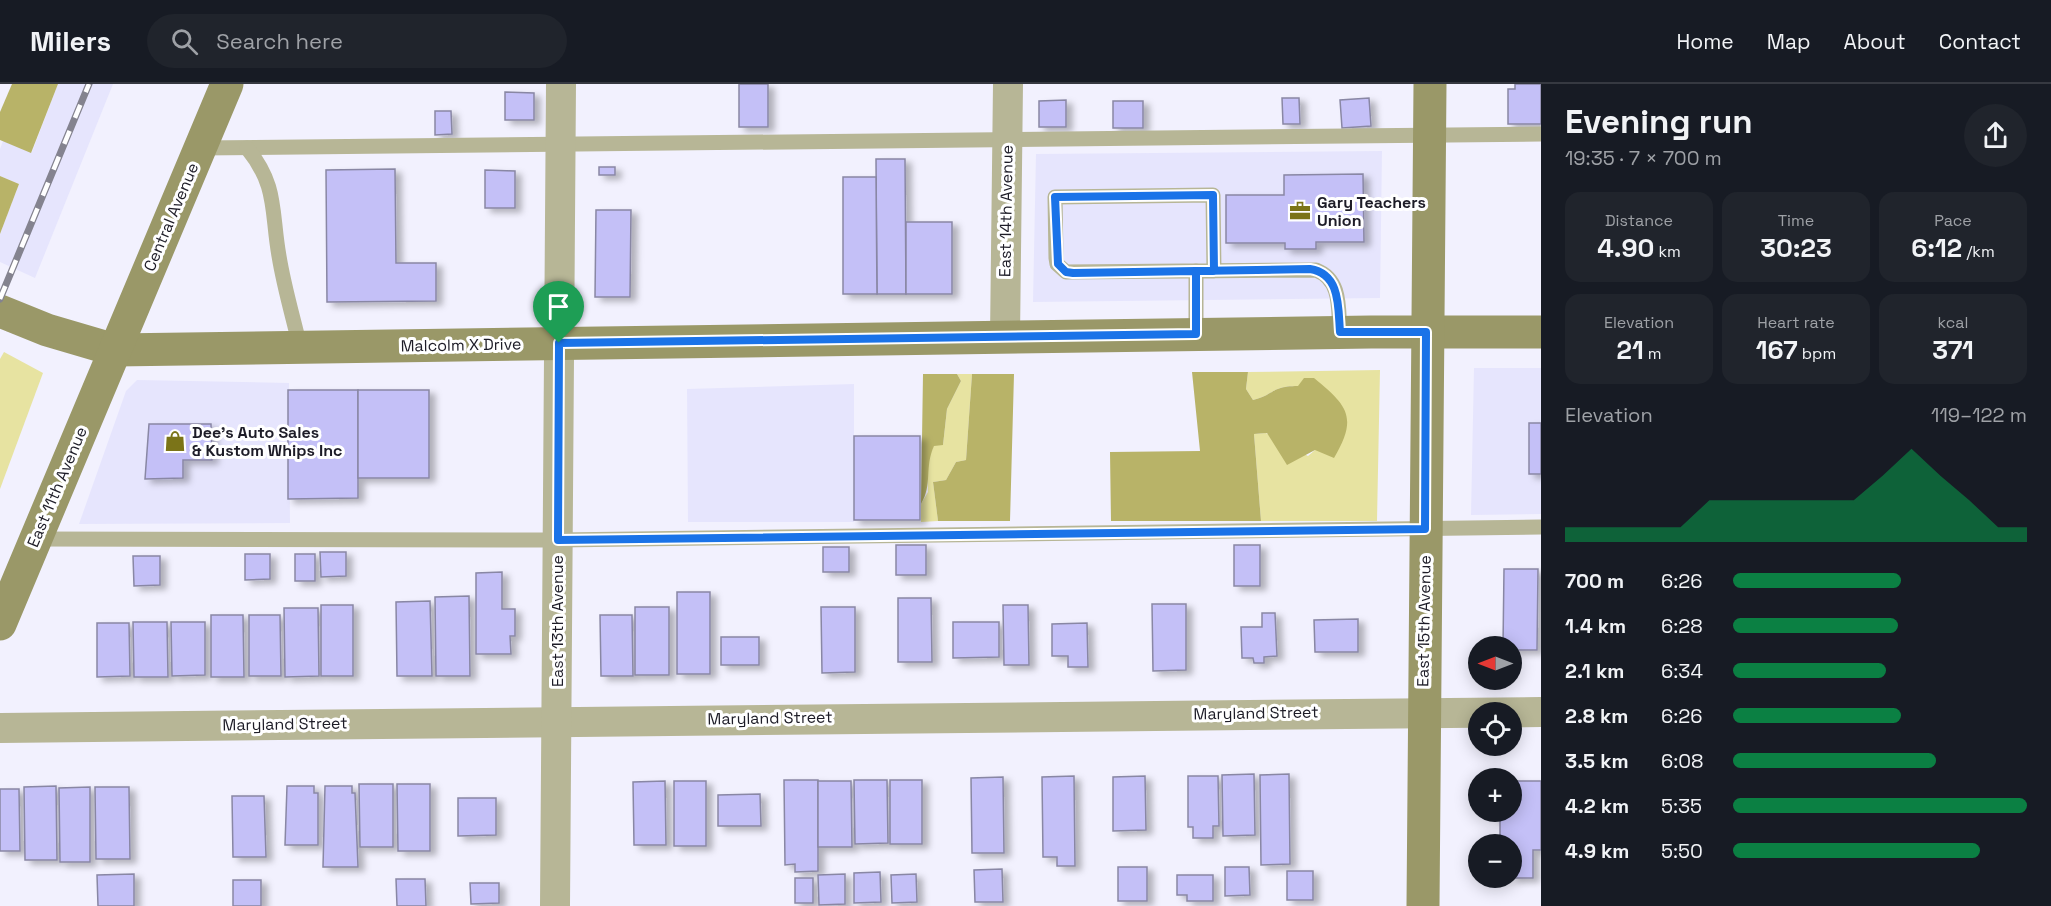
<!DOCTYPE html>
<meta charset="utf-8">
<style>
body{margin:0;font-family:"Space Grotesk",sans-serif;background:#20242c;color:#f1f3f6;height:100vh;display:flex;flex-direction:column;font-size:22px;white-space:nowrap}
*{box-sizing:border-box;margin:0}
p{font-size:20px;color:#9ea1a6}
.icon{flex:none;width:33px;height:33px;fill:none;stroke:currentColor;stroke-width:2;stroke-linecap:round;stroke-linejoin:round}
.map{position:relative;flex:1;overflow:hidden}
.drawer{display:flex;flex-direction:column;background:#171b24;width:510px}
.drawer>*{flex:none}
.needle{width:39px;rotate:270deg}
.fabs{position:absolute;left:1468px;top:552px;display:grid;gap:12px}
.fabs a{display:grid;place-items:center;width:54px;height:54px;border-radius:50%;background:#171b24;box-shadow:0 3px 15px #0003;font-size:30px}
.pin{position:absolute;display:grid;place-items:center;width:51px;height:51px;color:#fff;margin:-62px -26px;border-radius:50% 50% 50% 0;rotate:-45deg;box-shadow:0 0 6px #0007}
.pin .icon{rotate:45deg}
.round{display:grid;place-items:center;flex:none;width:63px;height:63px;border-radius:32px;background:#20242c}
.overview{display:flex;align-items:center;justify-content:space-between;height:102px;padding:0 24px}
h1{font-size:33px;font-weight:700;line-height:45px}
.stats{display:grid;grid-template-columns:repeat(3,1fr);gap:9px;height:102px;padding:6px 24px}
.stats div{display:grid;align-content:center;border-radius:15px;background:#20242c;text-align:center}
.stats b{font-size:26px;font-weight:700}
.stats small{font-size:16px;font-weight:400}
.stats p{font-size:16px}
.chart{height:168px;padding:12px 24px}
.chart p{display:flex;justify-content:space-between}
.chart svg{width:100%;height:108px;margin-top:6px;fill:#0b8043;opacity:.7}
ul{padding:0 24px;list-style:none;font-size:20px}
li{display:grid;grid-template-columns:96px 72px 1fr;align-items:center;height:45px}
li i{height:15px;border-radius:8px;background:#0b8043}
header{display:flex;align-items:center;gap:36px;box-sizing:border-box;height:84px;padding:0 30px;background:#171b24;border-bottom:2px solid #363941}
header strong{font-size:28px}
nav{display:flex;gap:33px;margin-inline-start:auto;font-size:21px}
.search{width:420px;height:54px;background:#20242c;display:flex;align-items:center;gap:15px;box-sizing:border-box;padding:0 21px;border-radius:33px;color:#9ea1a6;font-size:22px}
main{display:flex;flex:1;min-height:0}
.map>svg:first-child{display:block}
.built{fill:#e6e5fd}
.green{fill:#e7e3a1}
.forest{fill:#b8b368}
.building{fill:#c4c0f7;stroke:#8987a4;stroke-width:1.5;filter:url(#shadow)}
.lines{fill:none;stroke-linecap:round;stroke-linejoin:round}
.lane{stroke:#b7b696;stroke-width:15}
.street{stroke:#b7b696;stroke-width:30}
.secondary{stroke:#9a9868;stroke-width:33}
.rail-casing{stroke:#84838f;stroke-width:7}
.rail{stroke:#fff;stroke-width:4.5;stroke-dasharray:14;stroke-linecap:butt}
.route-casing{stroke:#fff;stroke-width:12}
.route{stroke:#1a73e8;stroke-width:8}
.labels{text-anchor:middle;dominant-baseline:central;stroke-width:6;stroke-linejoin:round;paint-order:stroke}
.poi-label{font-size:16px;font-weight:bold;fill:#1d1c27;stroke:#fff;text-anchor:start}
.street-label{font-size:16px;fill:#1d1c27;stroke:#fff}
</style>
<header>
<strong>Milers</strong>
<div class="search"><svg class="icon" aria-label="search" viewBox="0 0 24 24"><circle cx="10" cy="10" r="6"/><path d="M15 15l6 6"/></svg>Search here</div>
<nav><a>Home</a><a>Map</a><a>About</a><a>Contact</a></nav>
</header>
<main>
<div class="map">
<svg width="1541" height="822" viewBox="0 0 1541 822">
<defs>
<filter id="shadow"><feDropShadow dx="6" dy="4" stdDeviation="3" flood-color="#0004"/></filter>
</defs>
<rect width="100%" height="100%" fill="#f2f1fe"/>
<g class="built">
<path d="M58 0H113L35 194 0 178V150L19 100 0 92V65L3 57 32 68Z"/>
<path d="M1382 67 1380 214 1033 218 1036 70Z"/>
<path d="M1474 284H1541V430L1471 431Z"/>
<path d="M137 296 289 299 290 439 79 440 126 307Z"/>
<path d="M854 300V438H688L687 305Z"/>
</g>
<g class="green">
<path d="M4 268 43 289 0 405V275Z"/>
<path d="M1380 286 1377 437H1261L1254 350 1266 349 1308 372 1315 366 1298 302C1270 302 1275 311 1253 316L1246 305 1248 288Z"/>
<path d="M957 290H972L966 376 956 378 946 396 933 398 938 437 921 438V420L928 408 927 378 934 361H943L947 325 961 297Z"/>
</g>
<g class="forest">
<path d="M12 0H58L31 69 0 56V28Z"/>
<path d="M0 92 19 100 0 150Z"/>
<path d="M1192 288H1248L1246 305 1253 316C1275 311 1270 302 1298 302L1304 294H1314C1348 322 1358 333 1334 374L1315 366 1287 381 1267 349 1254 350 1261 437H1111L1110 368 1200 367Z"/>
<path d="M923 290H957L961 297 947 325 943 361 934 362C924 384 933 400 921 420Z"/>
<path d="M972 290H1014L1010 437H938L933 398 946 396 956 378 966 376Z"/>
</g>
<g class="building">
<rect x="739" y="0" width="29" height="43"/>
<path d="M1515 0H1541V40H1508V5H1515Z"/>
<path d="M505 8 534 9V36H505Z"/>
<path d="M1282 14H1299L1300 40H1283Z"/>
<path d="M1369 14 1371 42 1342 44 1340 16Z"/>
<path d="M1066 16V43H1039V17Z"/>
<rect x="1113" y="17" width="30" height="27"/>
<path d="M435 27H451L452 50 435 51Z"/>
<path d="M876 75H905L906 210H877Z"/>
<rect x="599" y="83" width="16" height="8"/>
<path d="M395 85 396 179H436V217L327 218 326 86Z"/>
<path d="M485 86 515 87V124H485Z"/>
<path d="M1363 90 1364 158H1316V165H1285V159H1226V111H1284V91Z"/>
<path d="M843 93H876L877 210H843Z"/>
<path d="M596 126H631L630 213H595Z"/>
<rect x="906" y="138" width="46" height="72"/>
<path d="M288 306H358V414L288 415Z"/>
<rect x="358" y="306" width="71" height="88"/>
<rect x="1529" y="339" width="12" height="51"/>
<path d="M149 340H211L212 376H183V394L145 395Z"/>
<rect x="854" y="352" width="66" height="84"/>
<rect x="896" y="461" width="30" height="30"/>
<rect x="1234" y="461" width="26" height="41"/>
<rect x="823" y="463" width="26" height="25"/>
<path d="M320 468H346V492L321 493Z"/>
<path d="M245 470H270V495L245 496Z"/>
<rect x="295" y="470" width="20" height="27"/>
<path d="M133 472H160V501L134 502Z"/>
<path d="M1504 485H1538L1537 566H1512V562H1503Z"/>
<path d="M502 488V525H515V552H510L511 570H476V489Z"/>
<rect x="677" y="508" width="33" height="82"/>
<path d="M469 512 470 592H436L435 513Z"/>
<path d="M898 514H931L932 578H898Z"/>
<path d="M430 517 432 592H397L396 518Z"/>
<path d="M1152 520H1186V586L1153 587Z"/>
<rect x="321" y="521" width="32" height="71"/>
<path d="M1003 521H1028L1029 581H1004Z"/>
<rect x="635" y="523" width="34" height="68"/>
<path d="M821 523H855V588L822 589Z"/>
<path d="M284 524H318L319 592 285 593Z"/>
<path d="M1262 529H1275L1277 572 1264 573V579H1254L1253 574H1242L1241 543H1262Z"/>
<path d="M211 531H243L244 593H211Z"/>
<path d="M249 531H280L281 592H249Z"/>
<path d="M600 531H632L633 592H601Z"/>
<path d="M1358 535V568H1315L1314 536Z"/>
<path d="M133 538H167L168 593H134Z"/>
<path d="M171 538H205V591L172 592Z"/>
<path d="M953 538H999V573L953 574Z"/>
<path d="M97 539H129L130 592 97 593Z"/>
<path d="M1087 539 1088 583H1068V572H1052V540Z"/>
<rect x="721" y="553" width="38" height="28"/>
<path d="M1254 690 1255 751 1223 752 1222 691Z"/>
<path d="M1289 690 1290 780 1261 781 1260 691Z"/>
<path d="M1074 692 1075 782H1057V773H1043L1042 693Z"/>
<path d="M1145 692 1146 746 1113 747V693Z"/>
<path d="M1188 692H1218L1219 742H1213V754H1193V743H1188Z"/>
<path d="M1003 693 1004 769H972L971 694Z"/>
<path d="M784 696H818V787L795 788V780L785 781Z"/>
<path d="M854 696H887L888 759 855 760Z"/>
<rect x="890" y="696" width="32" height="64"/>
<path d="M665 697 666 761H634L633 698Z"/>
<rect x="674" y="697" width="32" height="65"/>
<path d="M818 697H851L852 763H818Z"/>
<path d="M1512 697H1541V766H1533V794H1496H1512V760H1496H1500V735H1494V728H1512Z"/>
<path d="M359 700H393V763H360Z"/>
<path d="M397 700H430V767H398Z"/>
<path d="M56 702 57 776H25L24 703Z"/>
<path d="M287 702H314V709H318V761H285Z"/>
<path d="M325 702H352V709H355L358 783H323Z"/>
<path d="M90 703V778H60L59 704Z"/>
<path d="M95 703H129L130 775H96Z"/>
<path d="M0 705H19L20 767H0Z"/>
<path d="M760 710 761 742H718V711Z"/>
<path d="M232 712H264L266 773H233Z"/>
<path d="M458 714H496V751L458 752Z"/>
<rect x="1118" y="783" width="29" height="34"/>
<path d="M1225 783H1249L1250 811 1225 812Z"/>
<path d="M1002 785 1003 818H975L974 786Z"/>
<rect x="1287" y="787" width="26" height="29"/>
<path d="M880 788 881 818 854 819V789Z"/>
<path d="M134 790V822H98L97 791Z"/>
<path d="M845 790V820L819 821 818 791Z"/>
<path d="M916 790 917 818 892 819 891 791Z"/>
<path d="M1177 791H1213V817H1187V811H1177Z"/>
<rect x="795" y="794" width="18" height="25"/>
<path d="M396 795H425L426 822H397Z"/>
<rect x="233" y="796" width="28" height="26"/>
<path d="M470 799H499V819L471 820Z"/>
</g>
<g class="lines">
<g class="lane">
<path d="M199 64 1541 50"/>
<path d="M247 64C278 102 271 127 279 172 284 203 293 233 300 263"/>
<path d="M1196 187V250"/>
<path d="M1214 187 1213 111 1055 113 1056 174 1057 180 1066 188 1316 186C1342 196 1338 225 1340 248"/>
<path d="M35 455 558 456 1541 443"/>
</g>
<g class="street">
<path d="M1005 253 1008 0"/>
<path d="M0 644 1541 628"/>
<path d="M555 822 561 0"/>
</g>
<g class="secondary">
<path d="M0 227 47 246 115 266 1371 248H1541"/>
<path d="M0 540 227 0"/>
<path d="M1423 822 1430 0"/>
</g>
<defs>
<path id="rail" d="M0 215 89 0"/>
</defs>
<use href="#rail" class="rail-casing"/>
<use href="#rail" class="rail"/>
</g>
<g class="lines">
<defs>
<path id="route" d="M559 259 558 456 1425 445 1426 248H1340C1338 224 1341 190 1310 185L1073 189 1066 188 1058 180 1055 113 1213 111 1214 187H1196V250L559 259"/>
</defs>
<use href="#route" class="route-casing"/>
<use href="#route" class="route"/>
</g>
<defs>
<symbol id="office-bare" viewBox="-9 -9 18 18"><path d="M-6-3h4V-5.5h4V-3h4V5H-6ZM-1-4.5V-3h2v-1.5ZM-6 0V1H6V0Z" fill="#7b7418" stroke="#fff" stroke-width="2.5" paint-order="stroke"/></symbol>
<symbol id="shop-bare" viewBox="-9 -9 18 18"><path d="M-5-2.5h2.3a2.7 3.5 0 0 1 5.4 0H5L5.5 6h-11ZM-1.5-2.5h3a1.5 2.3 0 0 0-3 0Z" fill="#7b7418" stroke="#fff" stroke-width="2.5" paint-order="stroke"/></symbol>
</defs>
<g fill-rule="evenodd">
<use href="#office-bare" x="1285" y="112" width="30" height="30"/>
<use href="#shop-bare" x="160" y="342" width="30" height="30"/>
</g>
<g class="labels">
<g class="poi-label">
<text x="1317" y="118">Gary Teachers<tspan x="1317" dy="18">Union</tspan></text>
<text x="192" y="348">Dee's Auto Sales<tspan x="192" dy="18">&amp; Kustom Whips Inc</tspan></text>
</g>
<g class="street-label">
<text transform="translate(1006 127) rotate(-89)">East 14th Avenue</text>
<text transform="translate(171 133) rotate(-67)">Central Avenue</text>
<text transform="translate(461 261) rotate(-1)">Malcolm X Drive</text>
<text transform="translate(57 403) rotate(-67)">East 11th Avenue</text>
<text transform="translate(557 537) rotate(-90)">East 13th Avenue</text>
<text transform="translate(1424 537) rotate(-89)">East 15th Avenue</text>
<text transform="translate(1256 629) rotate(-1)">Maryland Street</text>
<text transform="translate(770 634) rotate(-1)">Maryland Street</text>
<text transform="translate(285 640) rotate(-1)">Maryland Street</text>
</g>
</g>
</svg>
<div class="fabs">
<a><svg class="needle" viewBox="-14 -14 28 28"><path d="M0-13l5 13h-10z" fill="#e53935"/><path d="M0 13l5-13h-10z" fill="#9ea1a6"/></svg></a>
<a><svg class="icon" aria-label="locate" viewBox="0 0 24 24"><circle cx="12" cy="12" r="6"/><path d="M12 2v4M12 18v4M2 12h4M18 12h4"/></svg></a>
<a>+</a>
<a>−</a>
</div>
<div class="pin" style="left:559px;top:259px;background:#1e9e55"><svg class="icon" aria-label="arrive" viewBox="0 0 24 24"><path d="M6 21V4h12l-3 4 3 4H6"/></svg></div>
</div>
<section class="drawer">
<div class="overview"><div><h1>Evening run</h1><p>19:35 · 7 × 700 m</p></div><a class="round"><svg class="icon" aria-label="share" viewBox="0 0 24 24"><path d="M12 15V3M7 8l5-5 5 5M5 13v7h14v-7"/></svg></a></div>
<div class="stats">
<div><p>Distance</p><b>4.90<small> km</small></b></div>
<div><p>Time</p><b>30:23</b></div>
<div><p>Pace</p><b>6:12<small> /km</small></b></div>
</div>
<div class="stats">
<div><p>Elevation</p><b>21<small> m</small></b></div>
<div><p>Heart rate</p><b>167<small> bpm</small></b></div>
<div><p>kcal</p><b>371</b></div>
</div>
<div class="chart"><p><span>Elevation</span>119–122 m</p>
<svg viewBox="0 0 160 44" preserveAspectRatio="none"><path d="M0 44V38L10 38L20 38L30 38L40 38L50 27L60 27L70 27L80 27L90 27L100 27L110 17L120 6L130 17L140 27L150 38L160 38V44z"/></svg>
</div>
<ul>
<li><b>700 m</b>6:26<i style="width:57%"></i></li>
<li><b>1.4 km</b>6:28<i style="width:56%"></i></li>
<li><b>2.1 km</b>6:34<i style="width:52%"></i></li>
<li><b>2.8 km</b>6:26<i style="width:57%"></i></li>
<li><b>3.5 km</b>6:08<i style="width:69%"></i></li>
<li><b>4.2 km</b>5:35<i style="width:100%"></i></li>
<li><b>4.9 km</b>5:50<i style="width:84%"></i></li>
</ul>
</section>
</main>
